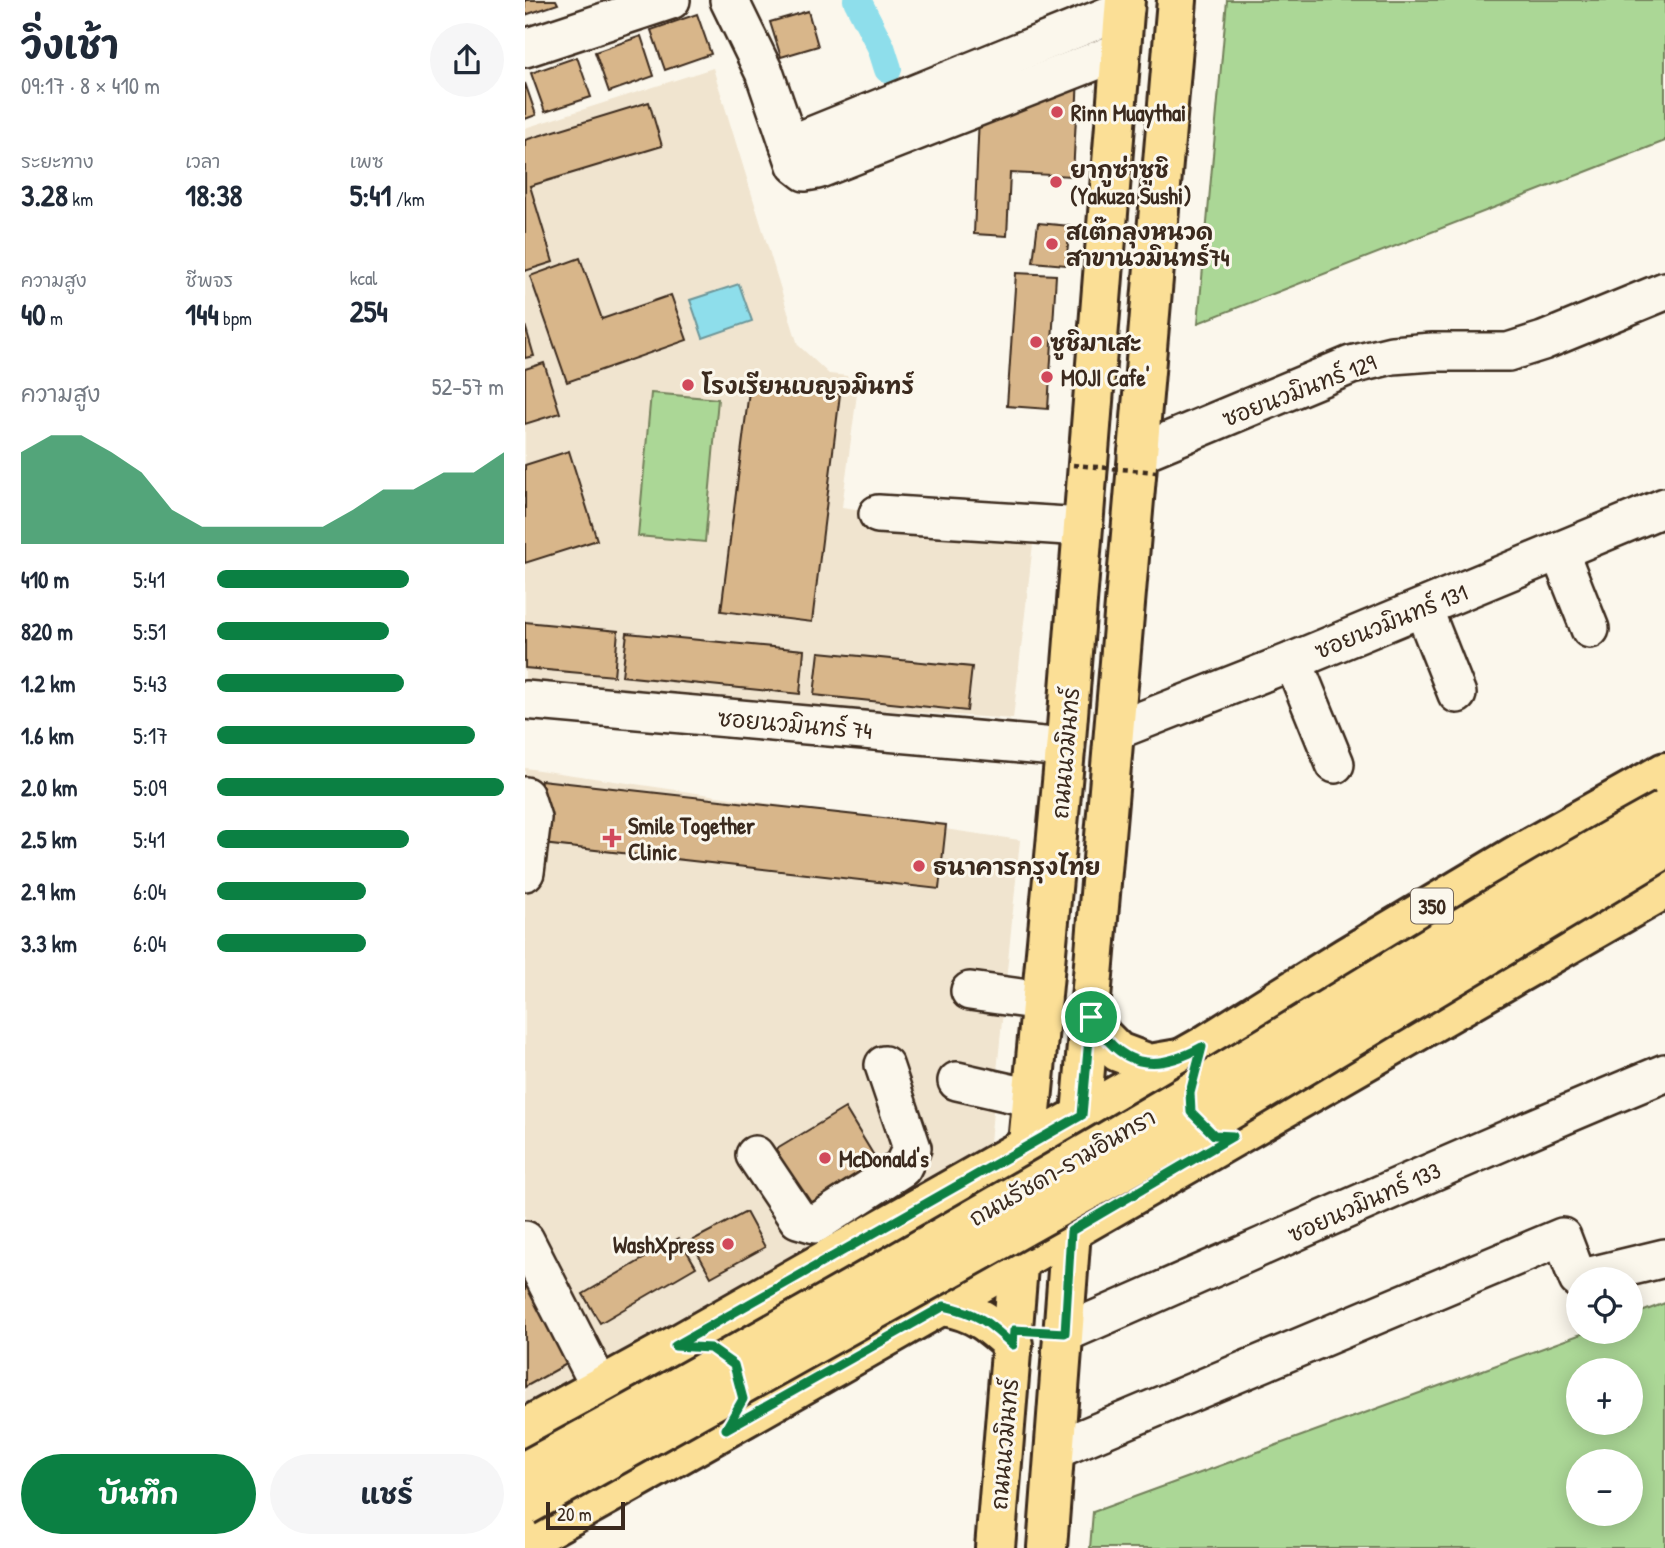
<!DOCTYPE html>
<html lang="th">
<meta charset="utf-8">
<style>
body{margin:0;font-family:"Patrick Hand","Playpen Sans Thai",sans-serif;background:#f6f6f7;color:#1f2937;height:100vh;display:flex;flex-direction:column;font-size:26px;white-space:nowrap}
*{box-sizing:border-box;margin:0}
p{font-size:23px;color:#747a83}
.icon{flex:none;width:38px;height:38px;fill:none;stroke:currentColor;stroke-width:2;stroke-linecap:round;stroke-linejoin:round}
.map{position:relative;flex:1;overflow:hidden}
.drawer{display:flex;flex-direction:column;background:#fff;width:525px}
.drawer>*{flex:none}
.fabs{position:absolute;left:1041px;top:1267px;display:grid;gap:14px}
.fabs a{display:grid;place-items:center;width:77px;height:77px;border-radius:50%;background:#fff;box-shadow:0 4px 18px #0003;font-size:35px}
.scale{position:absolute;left:21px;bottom:18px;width:79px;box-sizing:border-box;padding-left:7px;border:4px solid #3b2a1e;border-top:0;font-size:19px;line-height:24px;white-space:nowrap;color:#3b2a1e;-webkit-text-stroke:5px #fbf7ec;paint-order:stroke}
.pin{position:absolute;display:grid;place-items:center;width:60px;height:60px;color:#fff;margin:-30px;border:4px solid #fff;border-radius:50%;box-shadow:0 2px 7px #0007}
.round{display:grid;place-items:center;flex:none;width:74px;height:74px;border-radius:37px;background:#f6f6f7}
.head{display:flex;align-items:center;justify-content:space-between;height:119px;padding:0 21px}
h1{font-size:38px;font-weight:700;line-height:52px}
.stats{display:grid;grid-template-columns:repeat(3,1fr);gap:10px;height:119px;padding:7px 21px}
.stats div{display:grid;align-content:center}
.stats b{font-size:30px;font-weight:700}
.stats small{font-size:19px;font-weight:400}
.stats p{font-size:19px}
.chart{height:196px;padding:14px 21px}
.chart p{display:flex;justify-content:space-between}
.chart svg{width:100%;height:126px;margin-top:7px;fill:#0b8043;opacity:.7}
.primary-button{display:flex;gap:14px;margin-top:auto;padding:14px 21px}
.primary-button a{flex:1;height:80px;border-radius:42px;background:#0b8043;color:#fff;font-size:28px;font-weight:700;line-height:80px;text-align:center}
.primary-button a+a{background:#f6f6f7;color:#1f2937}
ul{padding:0 21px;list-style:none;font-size:23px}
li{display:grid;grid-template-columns:112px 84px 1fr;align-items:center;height:52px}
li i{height:18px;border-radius:9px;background:#0b8043}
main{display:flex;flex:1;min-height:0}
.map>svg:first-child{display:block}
.built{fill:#f0e4cf}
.green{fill:#abd796;stroke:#73805a;stroke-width:2;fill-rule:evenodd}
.water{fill:#8edeeb;stroke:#6d9699;stroke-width:2}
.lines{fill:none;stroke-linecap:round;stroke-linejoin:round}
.canal{stroke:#8edeeb;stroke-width:28}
.building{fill:#d8b68a;stroke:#3b2a1e;stroke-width:2}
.minor-casing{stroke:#3b2a1e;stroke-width:42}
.major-casing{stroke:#3b2a1e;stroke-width:44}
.minor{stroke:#fbf7ec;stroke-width:37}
.major{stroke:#fbdf96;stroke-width:38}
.major-bridge-casing{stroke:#3b2a1e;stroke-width:44;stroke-linecap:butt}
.path-bridge{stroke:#3b2a1e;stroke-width:4.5;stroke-dasharray:5 5;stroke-linecap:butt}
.major-bridge{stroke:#fbdf96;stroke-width:38}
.route-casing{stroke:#fff;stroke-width:14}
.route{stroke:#0b8043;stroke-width:9}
.poi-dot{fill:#d1495b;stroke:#fbf7ec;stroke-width:2.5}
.labels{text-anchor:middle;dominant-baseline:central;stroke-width:6;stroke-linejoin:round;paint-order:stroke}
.shield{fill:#fbf7ec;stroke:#75685c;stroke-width:2}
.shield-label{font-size:21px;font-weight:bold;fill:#3b2a1e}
.poi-label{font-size:23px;font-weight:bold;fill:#3b2a1e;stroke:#fbf7ec;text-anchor:start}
.street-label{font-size:23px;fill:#3b2a1e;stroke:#fbf7ec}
</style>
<main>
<section class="drawer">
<div class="head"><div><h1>วิ่งเช้า</h1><p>09:17 · 8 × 410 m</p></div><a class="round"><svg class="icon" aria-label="share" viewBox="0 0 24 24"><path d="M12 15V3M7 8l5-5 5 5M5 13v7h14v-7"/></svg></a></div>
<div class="stats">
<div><p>ระยะทาง</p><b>3.28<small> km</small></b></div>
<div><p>เวลา</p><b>18:38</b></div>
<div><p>เพซ</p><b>5:41<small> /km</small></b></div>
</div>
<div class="stats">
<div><p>ความสูง</p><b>40<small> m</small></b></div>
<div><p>ชีพจร</p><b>144<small> bpm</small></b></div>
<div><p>kcal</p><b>254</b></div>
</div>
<div class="chart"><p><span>ความสูง</span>52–57 m</p>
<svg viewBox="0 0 160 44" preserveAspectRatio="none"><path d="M0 44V12L10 6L20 6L30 12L40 19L50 32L60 38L70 38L80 38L90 38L100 38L110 32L120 25L130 25L140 19L150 19L160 12V44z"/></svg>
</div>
<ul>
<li><b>410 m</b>5:41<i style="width:67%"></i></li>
<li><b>820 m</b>5:51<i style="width:60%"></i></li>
<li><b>1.2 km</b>5:43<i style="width:65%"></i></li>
<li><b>1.6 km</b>5:17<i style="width:90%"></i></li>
<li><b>2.0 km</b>5:09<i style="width:100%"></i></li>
<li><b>2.5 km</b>5:41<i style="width:67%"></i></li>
<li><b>2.9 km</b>6:04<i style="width:52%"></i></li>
<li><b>3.3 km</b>6:04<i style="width:52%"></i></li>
</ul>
<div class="primary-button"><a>บันทึก</a><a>แชร์</a></div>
</section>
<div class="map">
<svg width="1140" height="1548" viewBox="0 0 1140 1548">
<rect width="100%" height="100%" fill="#fbf7ec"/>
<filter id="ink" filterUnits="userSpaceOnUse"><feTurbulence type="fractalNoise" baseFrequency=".0143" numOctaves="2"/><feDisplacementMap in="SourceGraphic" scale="14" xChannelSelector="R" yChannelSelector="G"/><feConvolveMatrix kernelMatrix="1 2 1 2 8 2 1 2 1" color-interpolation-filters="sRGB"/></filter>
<g filter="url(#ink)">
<g class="built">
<path d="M188 68 273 345 304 374 322 376 332 394 317 507 509 535 488 719 0 686V128Z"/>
<path d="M0 768 495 840 465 1142 0 1421Z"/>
</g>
<g class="green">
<path d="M702 0H1140V141L673 323Z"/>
<path d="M126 393 193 399 180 542 113 536Z"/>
<path d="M1140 1303V1548H565L568 1512 1062 1332H1106V1316ZM1106 1370V1423H1054V1370ZM1106 1461V1514H1054V1461Z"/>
</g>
<path class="water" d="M214 284 227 321 178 338 165 300Z"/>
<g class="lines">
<path class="canal" d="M332 0 356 47 363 69"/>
</g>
<g class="building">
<path d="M0 0H31L33 4 0 15Z"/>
<path d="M283 11 293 46 256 57 245 22Z"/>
<path d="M172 14 186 54 140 70 126 30Z"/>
<path d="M116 36 129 76 84 92 70 52Z"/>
<path d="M52 57 66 97 20 112 6 73Z"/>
<path d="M553 77 548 176 485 173 482 236 449 234 454 116Z"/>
<path d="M0 83 11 115 0 119Z"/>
<path d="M124 102 137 146 5 186 28 262 0 271V140Z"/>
<path d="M513 223 545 226 541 265 508 262Z"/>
<path d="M55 258 77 319 146 295 162 340 42 382 5 276Z"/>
<path d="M491 273 531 275 523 409 482 406Z"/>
<path d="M0 325 9 356 0 358Z"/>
<path d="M19 363 35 413 0 424V369Z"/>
<path d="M225 383 315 394 287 622 196 611Z"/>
<path d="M44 451 72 540 0 563V465Z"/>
<path d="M0 622 93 631 89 676 0 668Z"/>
<path d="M102 633 279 650 275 694 97 676Z"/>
<path d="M294 652 447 667 442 711 289 695Z"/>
<path d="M16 780 421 825 414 889 9 843Z"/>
<path d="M320 1108 354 1164 280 1208 247 1152Z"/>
<path d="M221 1212 240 1247 186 1277 166 1241Z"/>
<path d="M154 1238 171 1267 75 1323 58 1294Z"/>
<path d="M0 1275 49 1360 0 1387Z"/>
</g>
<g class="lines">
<defs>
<g id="minor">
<path d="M204 0 239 72 271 165 280 172 292 170 596 51"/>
<path d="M0 48 146 0"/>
<path d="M264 145 600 9"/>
<path d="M612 454 826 365 867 355 908 352H983L1018 341 1140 291"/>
<path d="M353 514 558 527"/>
<path d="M1034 551 1065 629"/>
<path d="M898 608 932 694"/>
<path d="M768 661 810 764"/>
<path d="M0 700 541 748"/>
<path d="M590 731 768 661 1140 507"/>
<path d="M0 796 7 818 0 872"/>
<path d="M445 991 517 1001"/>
<path d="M432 1081 507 1098"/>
<path d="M230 1155 273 1219 290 1224 377 1168 387 1148 359 1065"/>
<path d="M0 1240 75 1387"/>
<path d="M540 1333C740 1246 938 1156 1140 1073"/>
<path d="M530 1450 1037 1237 1053 1279 1140 1258"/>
</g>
<g id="major">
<path d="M566 1017 577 1036 593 1052 625 1064 654 1059"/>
<path d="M419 1306C451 1312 464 1323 488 1345"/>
<path d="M0 1428 150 1346 677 1047 821 957 990 856 1140 772"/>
<path d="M0 1541C383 1328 760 1106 1140 889"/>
<path d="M470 1548 503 1144 541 740 600 0"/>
<path d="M522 1548 546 1231 652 0"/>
</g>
</defs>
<use href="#minor" class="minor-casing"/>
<use href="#major" class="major-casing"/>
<use href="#minor" class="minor"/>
<use href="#major" class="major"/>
<defs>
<g id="major-bridge">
<path d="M0 1471C227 1348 451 1219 673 1088 829 995 981 897 1140 810"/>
<path d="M0 1506 692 1118 1140 849"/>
</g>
</defs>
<use href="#major-bridge" class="major-bridge-casing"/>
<path class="path-bridge" d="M548 465 632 472"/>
<use href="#major-bridge" class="major-bridge"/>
</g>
</g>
<g class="lines" filter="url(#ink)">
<defs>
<path id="route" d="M566 1017C595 1067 628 1074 677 1047L665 1093 666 1112 689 1135 708 1136 546 1231 540 1333 489 1330 488 1345C463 1322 453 1313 419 1306L201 1429 218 1399 209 1365 185 1348 150 1346 557 1115Z"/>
</defs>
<use href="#route" class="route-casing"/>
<use href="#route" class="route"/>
</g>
<g class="poi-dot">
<circle cx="532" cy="112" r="7"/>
<circle cx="531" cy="182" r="7"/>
<circle cx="527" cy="244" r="7"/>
<circle cx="511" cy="342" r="7"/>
<circle cx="522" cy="377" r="7"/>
<circle cx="163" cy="385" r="7"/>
<path d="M83.5 827.5h7v7h7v7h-7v7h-7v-7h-7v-7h7z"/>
<circle cx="394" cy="866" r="7"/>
<circle cx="300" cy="1158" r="7"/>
<circle cx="203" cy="1244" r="7"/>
</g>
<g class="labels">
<rect class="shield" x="886" y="888.5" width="42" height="35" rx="5"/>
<g class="shield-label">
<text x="907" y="906">350</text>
</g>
<g class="poi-label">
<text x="546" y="112">Rinn Muaythai</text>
<text x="545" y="169">ยากูซ่าซูชิ<tspan x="545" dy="26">(Yakuza Sushi)</tspan></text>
<text x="541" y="231">สเต๊กลุงหนวด<tspan x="541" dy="26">สาขานวมินทร์74</tspan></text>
<text x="525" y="342">ซูชิมาเสะ</text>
<text x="536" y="377">MOJI Cafe'</text>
<text x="177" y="385">โรงเรียนเบญจมินทร์</text>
<text x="103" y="825">Smile Together<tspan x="103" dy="26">Clinic</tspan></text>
<text x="408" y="866">ธนาคารกรุงไทย</text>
<text x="314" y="1158">McDonald's</text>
<text x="189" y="1244" text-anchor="end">WashXpress</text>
</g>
<g class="street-label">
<text transform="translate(774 390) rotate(-21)">ซอยนวมินทร์ 129</text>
<text transform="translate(866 621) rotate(-22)">ซอยนวมินทร์ 131</text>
<text transform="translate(270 724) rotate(5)">ซอยนวมินทร์ 74</text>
<text transform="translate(540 753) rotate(-85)">ถนนนวมินทร์</text>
<text transform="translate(537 1167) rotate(-30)">ถนนรัชดา-รามอินทรา</text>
<text transform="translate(839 1202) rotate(-24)">ซอยนวมินทร์ 133</text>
<text transform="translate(479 1444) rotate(-85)">ถนนนวมินทร์</text>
</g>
</g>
</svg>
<div class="fabs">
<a><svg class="icon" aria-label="locate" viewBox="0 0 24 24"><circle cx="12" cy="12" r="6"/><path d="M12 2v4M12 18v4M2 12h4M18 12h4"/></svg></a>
<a>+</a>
<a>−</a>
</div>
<div class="scale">20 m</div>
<div class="pin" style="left:566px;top:1017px;background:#1e9e55"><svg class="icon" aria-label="arrive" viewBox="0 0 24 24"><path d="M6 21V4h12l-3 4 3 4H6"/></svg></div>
</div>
</main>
